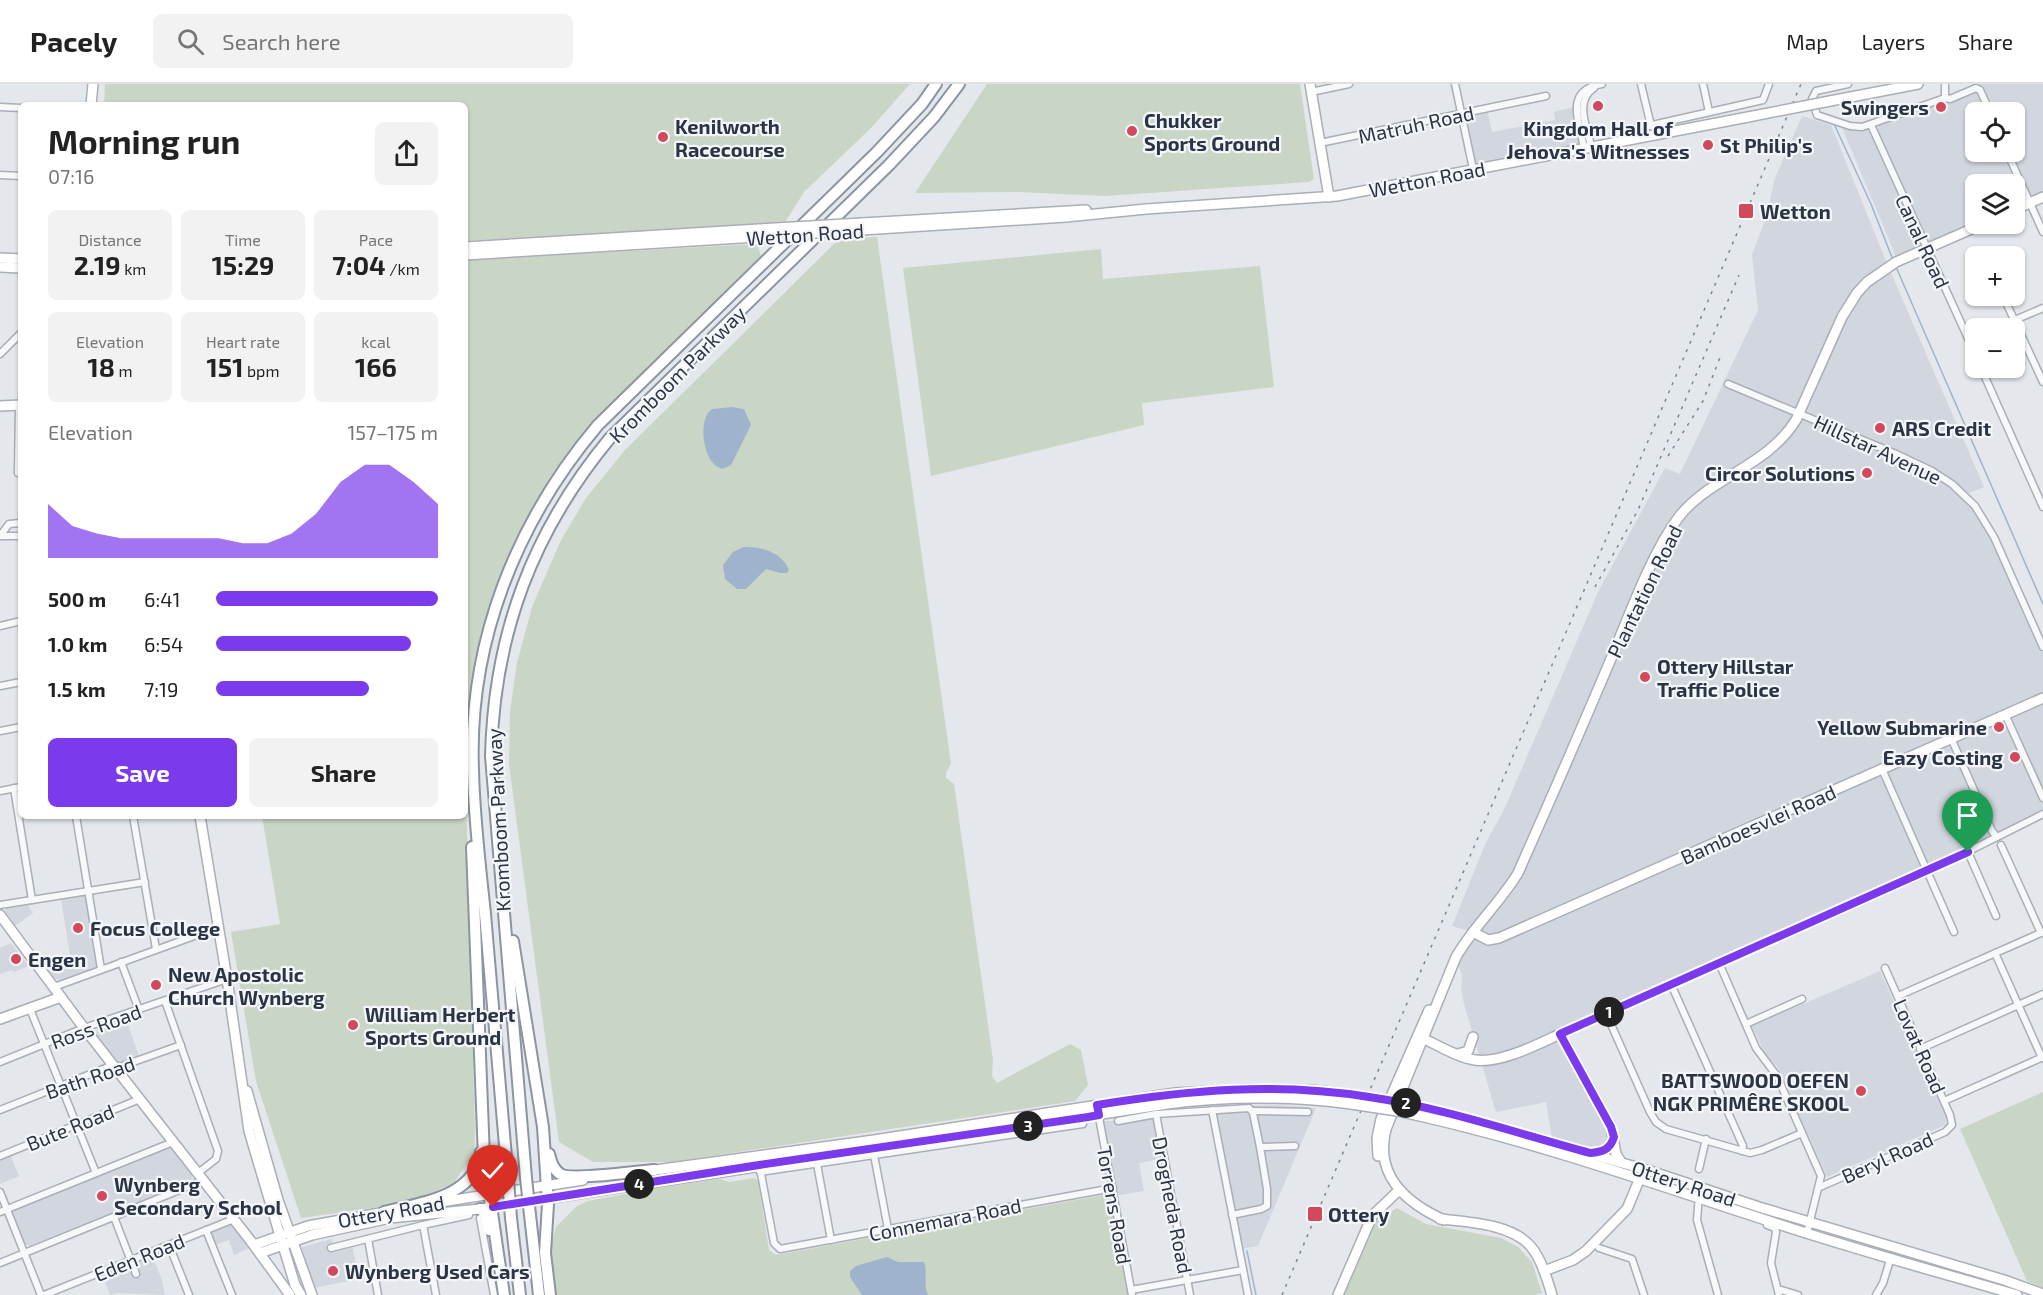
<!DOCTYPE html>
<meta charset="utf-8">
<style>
body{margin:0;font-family:"Exo 2",sans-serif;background:#f2f2f2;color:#222;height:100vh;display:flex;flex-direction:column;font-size:22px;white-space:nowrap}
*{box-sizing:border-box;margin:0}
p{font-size:20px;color:#767676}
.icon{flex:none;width:33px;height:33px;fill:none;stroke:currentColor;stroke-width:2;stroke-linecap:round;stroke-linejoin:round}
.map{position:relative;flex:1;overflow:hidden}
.panel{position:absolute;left:18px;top:18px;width:450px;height:717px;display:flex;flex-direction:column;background:#fff;border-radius:9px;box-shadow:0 2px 4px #0004}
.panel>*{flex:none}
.tools{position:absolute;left:1965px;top:18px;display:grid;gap:12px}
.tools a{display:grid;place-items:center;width:60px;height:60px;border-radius:9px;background:#fff;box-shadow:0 2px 4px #0004;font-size:30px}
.pin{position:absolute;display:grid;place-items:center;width:51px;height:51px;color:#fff;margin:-62px -26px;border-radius:50% 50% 50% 0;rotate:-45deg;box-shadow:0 0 6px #0007}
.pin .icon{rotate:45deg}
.km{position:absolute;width:30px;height:30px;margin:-15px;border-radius:50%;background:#222;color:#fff;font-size:16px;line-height:30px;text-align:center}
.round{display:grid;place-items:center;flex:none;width:63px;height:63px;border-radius:9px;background:#f2f2f2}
.summary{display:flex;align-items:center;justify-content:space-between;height:102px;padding:0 30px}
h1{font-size:33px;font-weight:700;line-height:45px}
.metrics{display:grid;grid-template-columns:repeat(3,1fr);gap:9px;height:102px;padding:6px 30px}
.metrics div{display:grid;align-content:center;border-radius:9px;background:#f2f2f2;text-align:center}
.metrics b{font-size:26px;font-weight:700}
.metrics small{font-size:16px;font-weight:400}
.metrics p{font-size:16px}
.chart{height:168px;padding:12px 30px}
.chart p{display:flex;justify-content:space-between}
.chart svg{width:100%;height:108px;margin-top:6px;fill:#7c3aed;opacity:.7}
.primary-button{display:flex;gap:12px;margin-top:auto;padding:12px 30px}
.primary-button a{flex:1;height:69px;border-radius:9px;background:#7c3aed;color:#fff;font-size:24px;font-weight:700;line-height:69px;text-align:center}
.primary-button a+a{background:#f2f2f2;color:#222}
ul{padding:0 30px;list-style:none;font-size:20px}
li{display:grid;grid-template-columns:96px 72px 1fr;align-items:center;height:45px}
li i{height:15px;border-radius:8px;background:#7c3aed}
header{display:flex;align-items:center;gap:36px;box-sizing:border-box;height:84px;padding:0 30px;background:#fff;border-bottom:2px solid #e0e0e0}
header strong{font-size:28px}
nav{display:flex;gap:33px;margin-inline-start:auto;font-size:21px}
.search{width:420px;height:54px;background:#f2f2f2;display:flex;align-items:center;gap:15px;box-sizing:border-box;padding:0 21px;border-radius:9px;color:#767676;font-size:22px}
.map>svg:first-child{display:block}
.built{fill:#d2d6de;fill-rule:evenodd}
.green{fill:#c9d6c5}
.water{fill:#9fb4cc}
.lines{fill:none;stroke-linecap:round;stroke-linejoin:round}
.stream{stroke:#9fb4cc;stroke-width:1.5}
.street-casing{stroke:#a9aeb7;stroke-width:9}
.secondary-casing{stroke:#a9aeb7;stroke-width:12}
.highway-casing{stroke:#8b94a3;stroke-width:14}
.street{stroke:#f7f8fa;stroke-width:6}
.secondary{stroke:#fff;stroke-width:9}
.highway{stroke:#fff;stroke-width:10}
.rail{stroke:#7d8696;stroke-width:1.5;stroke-dasharray:3 6;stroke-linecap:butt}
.secondary-bridge-casing{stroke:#a9aeb7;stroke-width:12;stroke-linecap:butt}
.highway-bridge-casing{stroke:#8b94a3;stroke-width:14;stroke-linecap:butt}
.secondary-bridge{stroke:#fff;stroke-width:9}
.highway-bridge{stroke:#fff;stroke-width:10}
.route-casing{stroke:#fff;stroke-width:12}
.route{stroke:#7c3aed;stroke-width:8}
.poi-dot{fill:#d1495b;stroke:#f4f6f9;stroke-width:2}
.labels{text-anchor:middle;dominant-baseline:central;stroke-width:4.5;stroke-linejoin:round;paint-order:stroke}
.poi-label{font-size:20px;font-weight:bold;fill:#2b3445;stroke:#f4f6f9;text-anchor:start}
.street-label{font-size:20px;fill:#2b3445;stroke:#f4f6f9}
</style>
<header>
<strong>Pacely</strong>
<div class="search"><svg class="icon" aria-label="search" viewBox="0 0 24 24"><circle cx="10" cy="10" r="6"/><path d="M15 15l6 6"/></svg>Search here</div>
<nav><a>Map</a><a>Layers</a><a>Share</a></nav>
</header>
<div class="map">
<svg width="2043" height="1211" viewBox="0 0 2043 1211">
<rect width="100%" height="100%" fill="#e4e7ec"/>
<g class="built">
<path d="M1974 0H2043V113L2015 126 2014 100H1976V140L1898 177 1840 39 1855 43 1942 17ZM1976 28H2014V68H1976Z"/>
<path d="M1577 22 1584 64 1473 85 1462 30 1487 25 1492 48 1555 36 1554 28Z"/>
<path d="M1802 32 1831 41 1888 182 1984 403 1964 411 1982 431 2043 561V729L1968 767 1561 950 1611 1043 1612 1060 1609 1064 1599 1068 1553 1060 1546 1018 1496 1028 1464 920 1461 904 1462 892 1456 873 1472 848 1452 842 1486 758 1504 726 1598 508 1665 384 1680 390 1758 226 1752 170 1765 137 1775 94Z"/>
<path d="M85 811 97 883 60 896 54 894 49 887 70 872 61 815Z"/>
<path d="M28 821 33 829 15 842 5 828 6 824Z"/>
<path d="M11 859 29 882 14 888 12 886 0 890V864Z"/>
<path d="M1880 887 1946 1032 1945 1041 1827 1093 1777 982 1765 970 1752 942Z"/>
<path d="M126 935 139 972 119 979 96 950 97 945Z"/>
<path d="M1281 1021 1316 1024 1258 1162 1239 1165 1212 1026 1219 1022Z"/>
<path d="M1156 1030 1165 1074 1139 1079 1144 1107 1114 1112 1100 1037H1118Z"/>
<path d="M168 1064 173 1065 192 1091 191 1097 30 1162 25 1160 13 1130 14 1126Z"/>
<path d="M10 1071 19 1092 0 1100V1076Z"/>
<path d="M232 1140 250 1164 234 1171 229 1156 215 1161 210 1149Z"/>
<path d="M332 1155 334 1165 352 1161 359 1195 314 1204 305 1179 302 1163Z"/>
<path d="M152 1172 161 1193 165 1211 118 1209 110 1211 103 1192 127 1182 130 1183 134 1191 140 1188 137 1182 139 1177Z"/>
</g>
<g class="green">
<path d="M105 0H910L871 44 804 108 784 140 465 157V21H104Z"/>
<path d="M987 0H1300L1314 95 1309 98 1105 112 1019 108 915 109Z"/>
<path d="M877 153 951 680 946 688V694L954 700 993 976 992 992 997 999 1070 960 1081 966 1088 1001 1075 1017 672 1078H593L559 1058 509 680 510 627 517 579 532 523 561 456 586 414 625 366 838 156Z"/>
<path d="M757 160 761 172 612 319C516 421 473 530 465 669L475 1048 474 1069 453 1100 406 1119 301 1134 256 997 231 848 280 840 262 732H465V176Z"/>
<path d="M1101 165 1103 195 1260 182 1274 303 1142 319 1144 341 931 392 903 184Z"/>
<path d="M2043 1008V1204L2027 1197 1960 1045Z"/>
<path d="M754 1094 758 1096 769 1166 776 1171 1103 1111 1111 1116 1129 1211H555L550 1175 551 1162 556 1143 577 1122 588 1117 651 1105 719 1095 730 1098Z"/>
<path d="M1397 1124 1426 1140 1501 1154 1518 1163 1532 1178 1542 1209 1535 1211H1344L1377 1137Z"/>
</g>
<g class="water">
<path d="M732 323 744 325 751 341 731 381 722 385C719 383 715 382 713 379 703 368 698 335 712 325Z"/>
<path d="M743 463C761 462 782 468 789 486L787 489H780L766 485 746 505H737L725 495 723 481 733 468Z"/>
<path d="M887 1173 898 1178H924C928 1189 923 1200 928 1211H862L850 1193V1187L856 1182Z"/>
</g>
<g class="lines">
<g class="stream">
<path d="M1835 42 1871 120 1893 176"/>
<path d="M1896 183 2043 520"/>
<path d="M1247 1167 1256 1211"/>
</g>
<defs>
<g id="street">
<path d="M1455 0 1473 85"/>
<path d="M1641 0 1651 42"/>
<path d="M1703 0 1709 28"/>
<path d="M1848 0 1816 7 1812 15 1817 31 1850 42 1862 43 1945 14 1950 15 1976 4 1980 6 1990 28"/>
<path d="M1311 8 1349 0"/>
<path d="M1945 14V0"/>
<path d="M0 23 21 24"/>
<path d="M1871 41 1976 272"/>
<path d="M1617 49 1763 16 1769 0"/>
<path d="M1320 59 1546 12"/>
<path d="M1591 62C1587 43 1574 17 1594 4"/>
<path d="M1584 64C1579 36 1564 6 1602 0"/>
<path d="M2007 68 2043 148"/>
<path d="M0 91 21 92"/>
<path d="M2003 212 2043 298"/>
<path d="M1996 244 2043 224"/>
<path d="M0 270 21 249"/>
<path d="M1981 284 2043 423"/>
<path d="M1728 300 1896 370 1932 387 1952 400 1975 422 1994 453 2043 563"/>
<path d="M18 389 19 321"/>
<path d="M0 452 9 440 21 439"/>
<path d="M0 452H21"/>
<path d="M0 542 21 537"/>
<path d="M0 602 21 598"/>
<path d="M2005 630 2043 714"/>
<path d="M0 647 21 643"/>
<path d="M1951 654 1992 747 1997 753"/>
<path d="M1882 685 1954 848"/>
<path d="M14 704 32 816"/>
<path d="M0 707 21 703"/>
<path d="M76 732 101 885"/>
<path d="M133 732 156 865"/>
<path d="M2001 761 2041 849"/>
<path d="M1968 768 1996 832"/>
<path d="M0 821 145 798"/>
<path d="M1995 869 2042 974"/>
<path d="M121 878 139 926"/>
<path d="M1719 879 1756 964 1777 992 1821 1092 1807 1149"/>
<path d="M1671 900 1743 1062 1742 1067"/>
<path d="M54 903 219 843"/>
<path d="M1898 912 2043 848"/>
<path d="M165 917 218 1067 216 1075 198 1089"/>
<path d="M30 925 96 1089"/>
<path d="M1606 929 1650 1028 1656 1038 1666 1045 1750 1069 1762 1066 1802 1049"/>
<path d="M1746 940 1802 915"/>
<path d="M1560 950 1927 788 2043 730"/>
<path d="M1920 965 2043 910"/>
<path d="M0 978 84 944 227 895"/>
<path d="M1944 1017 2043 973"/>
<path d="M0 1026 108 983 122 982 181 961"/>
<path d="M1212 1026 1248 1211"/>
<path d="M1252 1027 1308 1028"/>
<path d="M1098 1028 1132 1211"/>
<path d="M1156 1030 1190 1211"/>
<path d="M1118 1037 1156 1030 1249 1024 1253 1029 1260 1063 1295 1062"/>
<path d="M874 1071 888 1145"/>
<path d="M0 1072 140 1015"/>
<path d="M759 1079 774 1159 780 1165 1113 1104"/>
<path d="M817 1080 831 1156"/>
<path d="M1699 1085 1706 1055"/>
<path d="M760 1088 1083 1040"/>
<path d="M1820 1103 1945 1048 1952 1041 1950 1031 1885 884"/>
<path d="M0 1108 41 1211"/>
<path d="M1699 1111 1697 1136 1718 1211"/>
<path d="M0 1128 173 1058"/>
<path d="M1232 1131 1261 1125 1267 1122V1105L1260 1063"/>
<path d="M114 1133 136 1190"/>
<path d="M480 1134 494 1211"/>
<path d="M423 1141 436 1211"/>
<path d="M1767 1141 1775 1144 1776 1148 1771 1179 1779 1211"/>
<path d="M206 1146 232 1211"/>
<path d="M368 1155 378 1211"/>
<path d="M169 1161 189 1211"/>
<path d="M331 1164 423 1141 469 1131"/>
<path d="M1599 1164 1632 1175 1644 1211"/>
<path d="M0 1179 204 1096"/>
<path d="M1778 1205 1798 1211"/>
<path d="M1131 1206 1243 1186"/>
<path d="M44 1211 234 1135"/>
<path d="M1876 1211 1883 1199 1891 1173"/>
</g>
<g id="secondary">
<path d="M1310 0 1329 113"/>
<path d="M1830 17 1918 0"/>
<path d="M91 21 93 0"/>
<path d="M2014 126 2043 113"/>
<path d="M862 139 1086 126"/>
<path d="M862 146 1066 133 1146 125 1337 112 1748 33"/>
<path d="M465 163 759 145"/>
<path d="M465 171 757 153"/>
<path d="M0 174 21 175"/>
<path d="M0 183 21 184"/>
<path d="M0 322 21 321"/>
<path d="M200 732 227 895 249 1047 278 1145 295 1201 301 1211"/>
<path d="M0 831 84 944 250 1156 290 1211"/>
<path d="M1473 848 1488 856 1499 854 2043 614"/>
<path d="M0 935 61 913"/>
<path d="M1418 952C1436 960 1456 973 1475 976 1500 980 1538 960 1560 950L1611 1043 1616 1070 1621 1078"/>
<path d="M1458 970 1468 967 1473 953"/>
<path d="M247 1007 278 1116 312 1211"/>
<path d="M1401 1018 1456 1032 1647 1086 1759 1123 2004 1196 2043 1210"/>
<path d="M1397 1027C1525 1054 1648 1098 1772 1138 1853 1165 1935 1187 2017 1211"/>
<path d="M1378 1072 1377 1054 1381 1035 1429 926"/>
<path d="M648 1087 874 1056 1175 1009 1255 1005 1311 1006 1354 1011"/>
<path d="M434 1119 583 1096"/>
<path d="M1440 1135C1468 1138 1514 1140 1532 1164 1542 1177 1547 1195 1552 1211"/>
<path d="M1444 1136C1406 1119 1374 1091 1386 1045L1456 873C1473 843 1500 819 1518 789 1549 719 1580 648 1610 577 1629 533 1650 472 1678 434 1708 394 1767 383 1796 336L1842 233 1857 209 1867 198 1896 178 1983 140"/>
<path d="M254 1161 308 1142 391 1127"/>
<path d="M260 1169 312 1151 390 1134 480 1125 1167 1020C1228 1012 1289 1012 1351 1020"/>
<path d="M1544 1187 1573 1176 1586 1167 1627 1125 1640 1094"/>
<path d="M1338 1211 1370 1137 1373 1131 1396 1109 1401 1107"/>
</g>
<g id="highway">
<path d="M472 763 484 1074 504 1211"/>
<path d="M513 857 543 1043 548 1120 545 1169 550 1211"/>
<path d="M549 1070C551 1078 553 1085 560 1090 572 1097 637 1087 654 1086"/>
<path d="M526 1094 491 672C494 551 532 448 610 354L889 81 934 33 959 0"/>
<path d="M508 1096C500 1008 493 919 485 830 480 782 474 734 473 686 468 559 516 438 598 341L877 68 922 20 936 0"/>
<path d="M480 1125 486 1129 489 1146"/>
<path d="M384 1128C420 1119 476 1113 481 1068"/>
<path d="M530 1131 539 1211"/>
<path d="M511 1134 520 1211"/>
</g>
</defs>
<use href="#street" class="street-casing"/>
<use href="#secondary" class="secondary-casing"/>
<use href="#highway" class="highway-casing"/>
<use href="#street" class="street"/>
<use href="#secondary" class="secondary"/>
<use href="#highway" class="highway"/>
<g class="rail">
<path d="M1668 372 1703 317 1721 271"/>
<path d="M1595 503 1638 426 1739 191"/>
<path d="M1282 1211 1801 0"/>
</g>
<defs>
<g id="secondary-bridge">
<path d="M1748 33 1830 17"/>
<path d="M759 145 862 139"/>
<path d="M757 153 862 146"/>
<path d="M1354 1011 1401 1018"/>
<path d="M1351 1020 1397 1027"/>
</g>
<g id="highway-bridge">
<path d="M526 1094 530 1131"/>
<path d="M508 1096 511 1134"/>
</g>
</defs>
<use href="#secondary-bridge" class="secondary-bridge-casing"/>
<use href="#highway-bridge" class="highway-bridge-casing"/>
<use href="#secondary-bridge" class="secondary-bridge"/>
<use href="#highway-bridge" class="highway-bridge"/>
</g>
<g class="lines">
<defs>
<path id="route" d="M493 1123 759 1081 1088 1033 1099 1031 1097 1021C1188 1006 1277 998 1369 1013 1444 1024 1516 1049 1590 1069 1602 1068 1610 1066 1614 1053L1611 1043 1560 950 1968 768"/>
</defs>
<use href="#route" class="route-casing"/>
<use href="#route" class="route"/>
</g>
<g class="poi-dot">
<circle cx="1598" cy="22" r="6"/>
<circle cx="1941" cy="23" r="6"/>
<circle cx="1132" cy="47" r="6"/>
<circle cx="663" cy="53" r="6"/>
<circle cx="1708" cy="61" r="6"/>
<rect x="1738" y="119" width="16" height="16" rx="3"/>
<circle cx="1880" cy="344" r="6"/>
<circle cx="1867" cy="389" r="6"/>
<circle cx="1645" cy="593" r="6"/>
<circle cx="1999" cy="643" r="6"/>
<circle cx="2015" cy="673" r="6"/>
<circle cx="78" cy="844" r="6"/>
<circle cx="16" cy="875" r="6"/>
<circle cx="156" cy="901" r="6"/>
<circle cx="353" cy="941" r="6"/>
<circle cx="1861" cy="1007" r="6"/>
<circle cx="102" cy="1112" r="6"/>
<rect x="1307" y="1122" width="16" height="16" rx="3"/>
<circle cx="333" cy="1187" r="6"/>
</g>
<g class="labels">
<g class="poi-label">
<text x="1929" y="23" text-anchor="end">Swingers</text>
<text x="1144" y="36">Chukker<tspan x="1144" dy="23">Sports Ground</tspan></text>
<text x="675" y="42">Kenilworth<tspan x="675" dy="23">Racecourse</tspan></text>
<text x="1598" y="44" text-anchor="middle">Kingdom Hall of<tspan x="1598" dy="23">Jehova's Witnesses</tspan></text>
<text x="1720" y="61">St Philip's</text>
<text x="1760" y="127">Wetton</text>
<text x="1892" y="344">ARS Credit</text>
<text x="1855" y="389" text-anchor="end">Circor Solutions</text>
<text x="1657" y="582">Ottery Hillstar<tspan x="1657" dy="23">Traffic Police</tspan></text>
<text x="1987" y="643" text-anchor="end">Yellow Submarine</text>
<text x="2003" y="673" text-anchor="end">Eazy Costing</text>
<text x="90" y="844">Focus College</text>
<text x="28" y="875">Engen</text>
<text x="168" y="890">New Apostolic<tspan x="168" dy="23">Church Wynberg</tspan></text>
<text x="365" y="930">William Herbert<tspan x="365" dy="23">Sports Ground</tspan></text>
<text x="1849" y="996" text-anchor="end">BATTSWOOD OEFEN<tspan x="1849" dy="23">NGK PRIMÊRE SKOOL</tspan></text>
<text x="114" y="1100">Wynberg<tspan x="114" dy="23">Secondary School</tspan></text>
<text x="1328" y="1130">Ottery</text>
<text x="345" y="1187">Wynberg Used Cars</text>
</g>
<g class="street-label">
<text transform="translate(1416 40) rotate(-12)">Matruh Road</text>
<text transform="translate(1427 95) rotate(-11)">Wetton Road</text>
<text transform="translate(805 150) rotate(-4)">Wetton Road</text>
<text transform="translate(1923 157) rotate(65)">Canal Road</text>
<text transform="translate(677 290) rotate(-45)">Kromboom Parkway</text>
<text transform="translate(1878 365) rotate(25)">Hillstar Avenue</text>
<text transform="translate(1644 507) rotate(-64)">Plantation Road</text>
<text transform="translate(498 736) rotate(-93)">Kromboom Parkway</text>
<text transform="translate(1758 740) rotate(-24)">Bamboesvlei Road</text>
<text transform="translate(96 942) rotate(-20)">Ross Road</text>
<text transform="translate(1920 962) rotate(66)">Lovat Road</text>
<text transform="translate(90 993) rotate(-19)">Bath Road</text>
<text transform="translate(70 1043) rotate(-22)">Bute Road</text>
<text transform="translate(1887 1073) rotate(-24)">Beryl Road</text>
<text transform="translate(1684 1099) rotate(18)">Ottery Road</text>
<text transform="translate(1115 1121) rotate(80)">Torrens Road</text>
<text transform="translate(1173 1121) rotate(79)">Drogheda Road</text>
<text transform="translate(391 1127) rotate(-10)">Ottery Road</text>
<text transform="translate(945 1135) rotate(-11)">Connemara Road</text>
<text transform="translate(139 1173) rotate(-22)">Eden Road</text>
</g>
</g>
</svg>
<div class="tools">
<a><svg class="icon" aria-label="locate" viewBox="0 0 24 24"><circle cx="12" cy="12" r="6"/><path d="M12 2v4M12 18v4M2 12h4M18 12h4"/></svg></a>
<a><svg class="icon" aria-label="layers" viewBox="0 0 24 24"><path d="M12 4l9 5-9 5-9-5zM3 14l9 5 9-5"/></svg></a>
<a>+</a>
<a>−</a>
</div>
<div class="pin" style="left:1968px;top:768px;background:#1e9e55"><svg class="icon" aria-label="arrive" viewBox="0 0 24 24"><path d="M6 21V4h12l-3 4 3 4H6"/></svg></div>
<div class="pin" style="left:493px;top:1123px;background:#d93025"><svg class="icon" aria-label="check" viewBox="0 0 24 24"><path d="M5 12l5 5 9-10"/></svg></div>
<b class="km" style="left:1609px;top:928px">1</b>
<b class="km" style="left:1406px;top:1019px">2</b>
<b class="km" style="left:1028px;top:1042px">3</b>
<b class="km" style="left:639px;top:1100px">4</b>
<section class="panel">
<div class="summary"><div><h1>Morning run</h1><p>07:16</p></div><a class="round"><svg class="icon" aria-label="share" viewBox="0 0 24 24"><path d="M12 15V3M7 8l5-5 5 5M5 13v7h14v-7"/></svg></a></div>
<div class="metrics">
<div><p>Distance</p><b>2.19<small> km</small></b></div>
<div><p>Time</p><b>15:29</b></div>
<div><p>Pace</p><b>7:04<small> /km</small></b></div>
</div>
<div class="metrics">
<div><p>Elevation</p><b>18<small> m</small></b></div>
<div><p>Heart rate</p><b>151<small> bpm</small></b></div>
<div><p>kcal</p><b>166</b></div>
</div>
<div class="chart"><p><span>Elevation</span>157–175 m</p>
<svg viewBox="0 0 160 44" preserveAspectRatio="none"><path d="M0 44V22L10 31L20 34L30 36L40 36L50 36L60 36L70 36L80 38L90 38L100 34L110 26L120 13L130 6L140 6L150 13L160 22V44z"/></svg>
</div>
<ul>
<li><b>500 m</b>6:41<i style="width:100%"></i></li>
<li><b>1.0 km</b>6:54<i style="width:88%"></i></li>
<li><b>1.5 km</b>7:19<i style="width:69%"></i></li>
</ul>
<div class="primary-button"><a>Save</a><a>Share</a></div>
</section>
</div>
